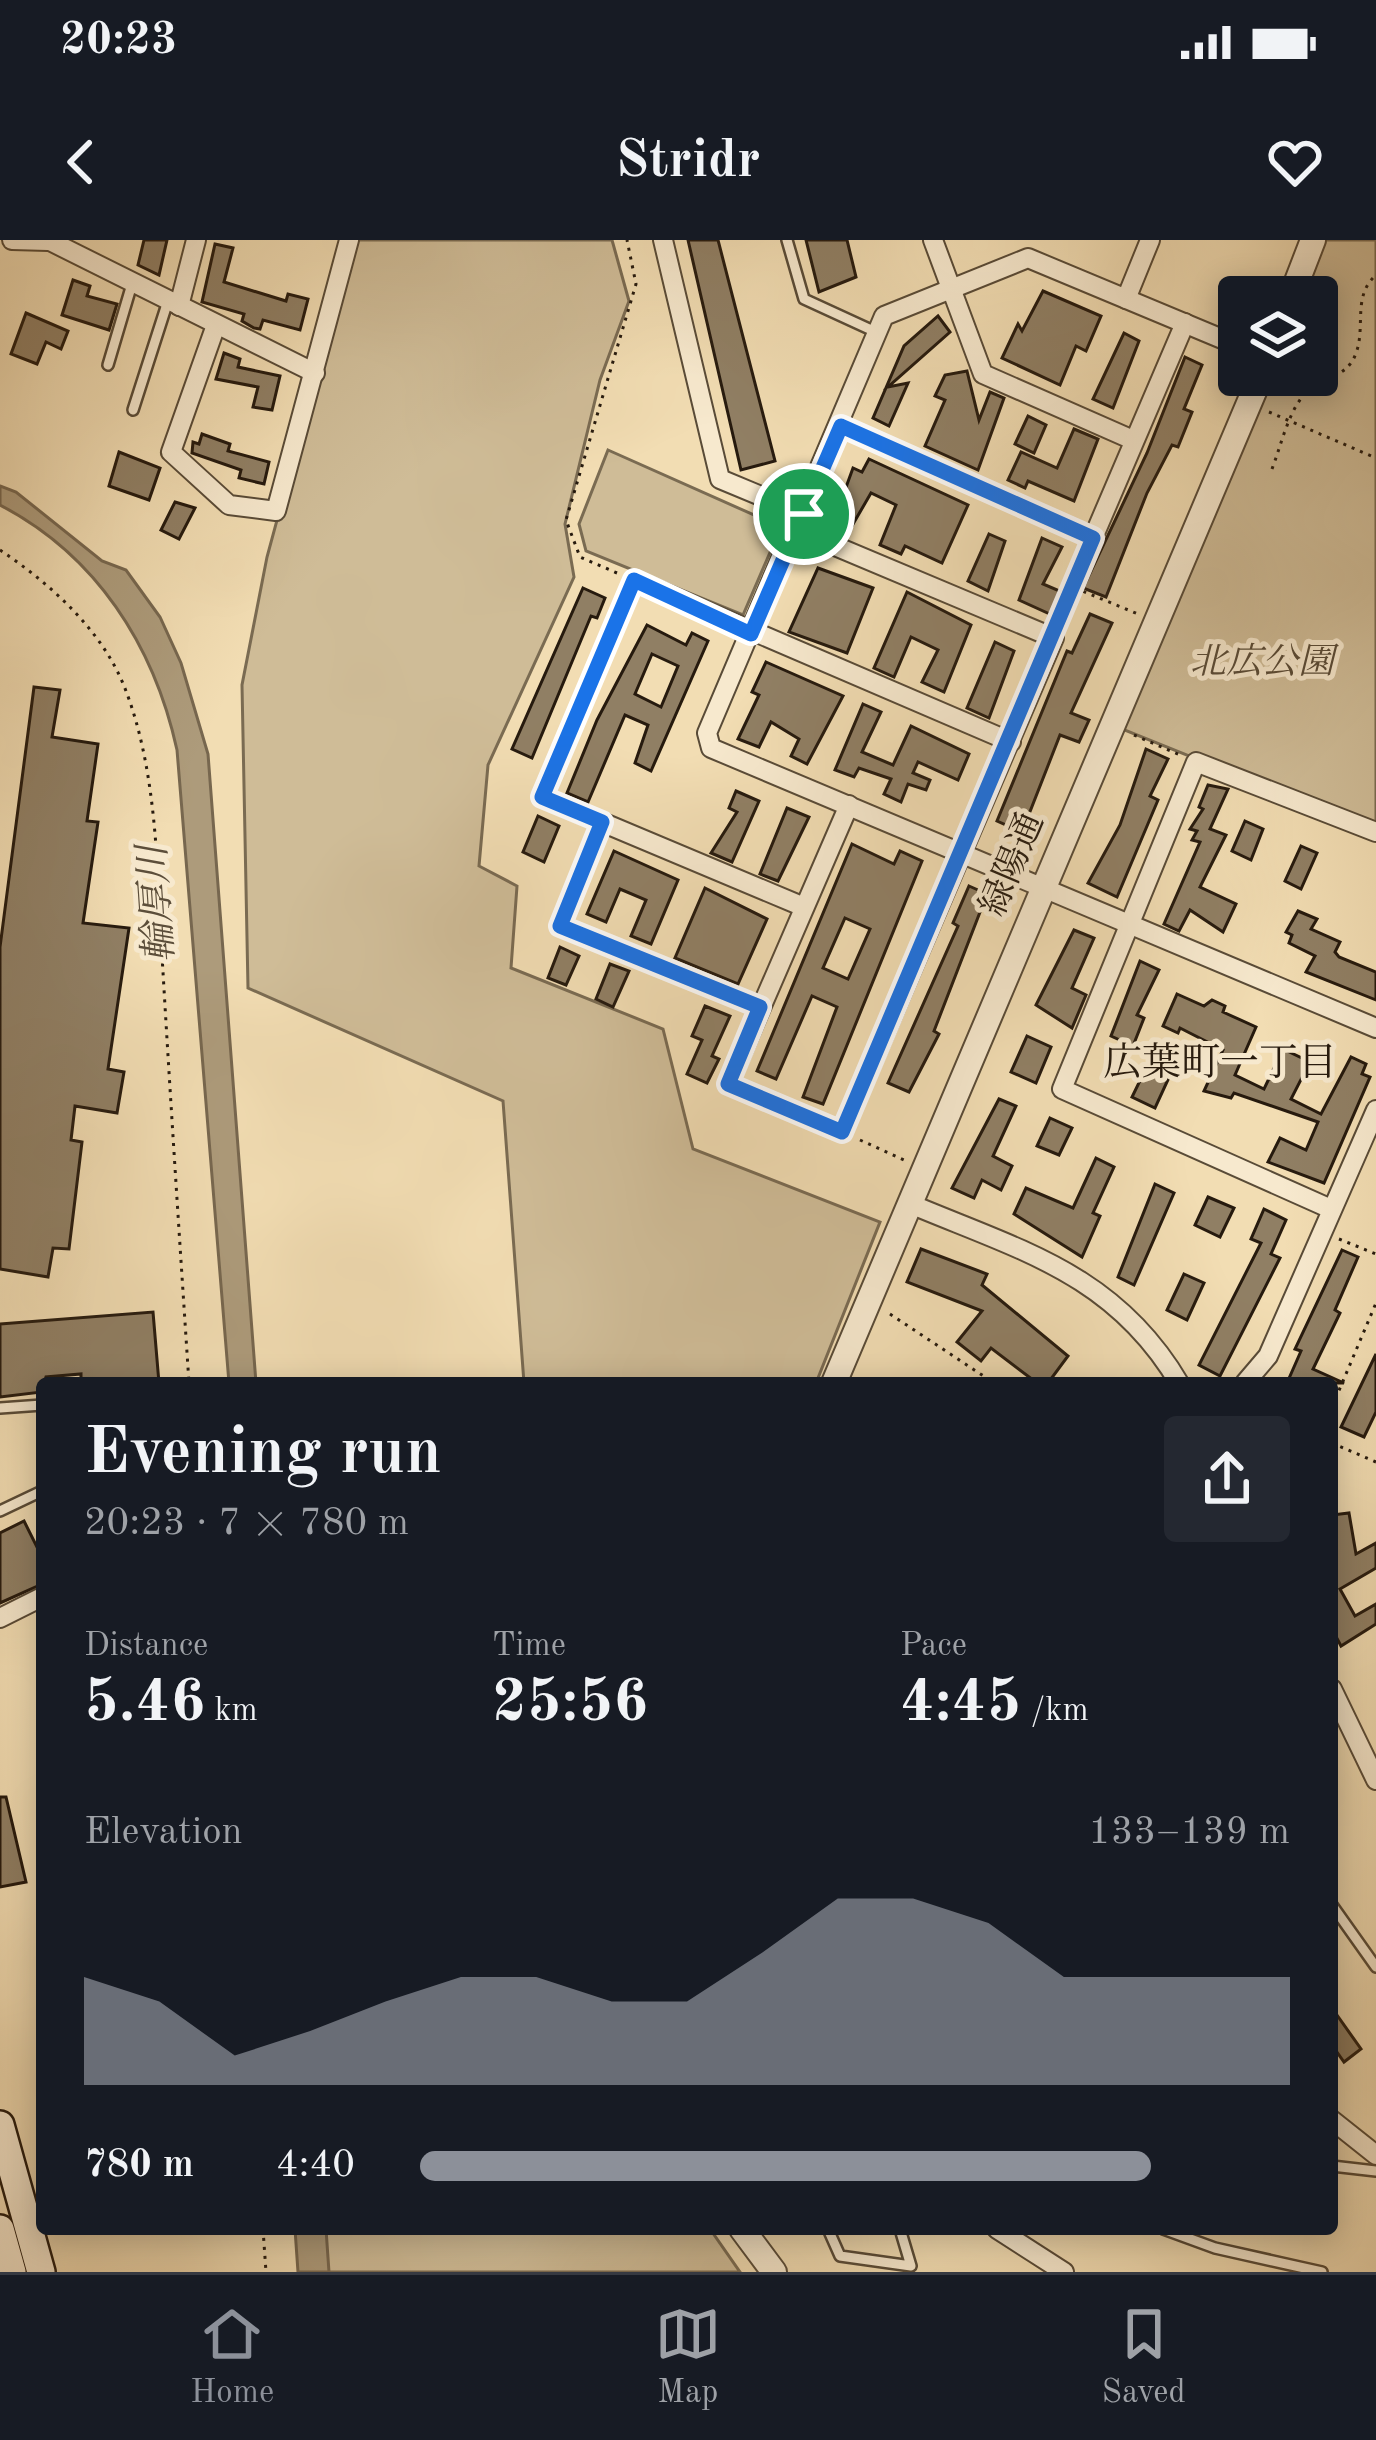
<!DOCTYPE html>
<meta charset="utf-8">
<style>
body{margin:0;font-family:"Old Standard TT","Noto Serif JP",serif;background:#242831;color:#f1f3f6;height:100vh;display:flex;flex-direction:column;font-size:45px;white-space:nowrap}
*{box-sizing:border-box;margin:0}
p{font-size:39px;color:#9ea1a6}
.icon{flex:none;width:66px;height:66px;fill:none;stroke:currentColor;stroke-width:2;stroke-linecap:round;stroke-linejoin:round}
.map{position:relative;flex:1;overflow:hidden}
.details{position:absolute;left:36px;top:1137px;width:1302px;height:858px;display:flex;flex-direction:column;background:#171b24;border-radius:12px;box-shadow:0 6px 30px #0003}
.details>*{flex:none}
.controls{position:absolute;left:1218px;top:36px;display:grid;gap:24px}
.controls a{display:grid;place-items:center;width:120px;height:120px;border-radius:12px;background:#171b24;box-shadow:0 6px 30px #0003;font-size:60px}
.pin{position:absolute;display:grid;place-items:center;width:102px;height:102px;color:#fff;margin:-51px;border:6px solid #fff;border-radius:50%;box-shadow:0 3px 12px #0007}
.round{display:grid;place-items:center;flex:none;width:126px;height:126px;border-radius:12px;background:#242831}
.head{display:flex;align-items:center;justify-content:space-between;height:204px;padding:0 48px}
h1{font-size:66px;font-weight:600;line-height:90px}
.stats{display:grid;grid-template-columns:repeat(3,1fr);gap:18px;height:204px;padding:12px 48px}
.stats div{display:grid;align-content:center}
.stats b{font-size:60px;font-weight:600}
.stats small{font-size:33px;font-weight:400}
.stats p{font-size:33px}
.chart{height:336px;padding:24px 48px}
.chart p{display:flex;justify-content:space-between}
.chart svg{width:100%;height:216px;margin-top:12px;fill:#8c9099;opacity:.7}
ul{padding:0 48px;list-style:none;font-size:39px}
li{display:grid;grid-template-columns:192px 144px 1fr;align-items:center;height:90px}
li i{height:30px;border-radius:15px;background:#8c9099}
.status{display:flex;justify-content:space-between;align-items:center;height:84px;padding:0 60px;background:#171b24;direction:ltr}
.status svg{height:33px;fill:currentColor}
header{display:flex;justify-content:space-between;align-items:center;height:156px;padding:0 48px;background:#171b24;font-size:54px;font-weight:600}
.tabs{display:flex;justify-content:space-around;align-items:center;height:168px;border-top:3px solid #363941;background:#171b24;font-size:33px;color:#9ea1a6}
.tabs a{display:grid;justify-items:center;gap:6px}
.tabs .selected{color:#8c9099}
.map>svg:first-child{display:block}
.green{fill:#cfbc97;stroke:#7a6b52;stroke-width:3}
.water{fill:#ad9b7b;stroke:#77674f;stroke-width:3}
.building{fill:#907f64;stroke:#261a0e;stroke-width:3;fill-rule:evenodd}
.lines{fill:none;stroke-linecap:round;stroke-linejoin:round}
.service-casing{stroke:#594b37;stroke-width:14}
.minor-casing{stroke:#594b37;stroke-width:22}
.tertiary-casing{stroke:#594b37;stroke-width:28}
.secondary-casing{stroke:#261a0e;stroke-width:32}
.path{stroke:#261a0e;stroke-width:3;stroke-dasharray:3 6;stroke-linecap:butt}
.service{stroke:#f7e9ce;stroke-width:9}
.minor{stroke:#f7e9ce;stroke-width:18}
.tertiary{stroke:#f7e9ce;stroke-width:24}
.secondary{stroke:#f7e9ce;stroke-width:27}
.route-casing{stroke:#fff;stroke-width:24}
.route{stroke:#1a73e8;stroke-width:15}
.labels{text-anchor:middle;dominant-baseline:central;stroke-width:10;stroke-linejoin:round;paint-order:stroke}
.park-label{font-size:36px;font-style:italic;fill:#594b37;stroke:#f7e9ce}
.street-label{font-size:36px;fill:#261a0e;stroke:#f7e9ce}
.water-label{font-size:39px;font-style:italic;fill:#5c4e3a;stroke:#f7e9ce}
.neighbourhood-label{font-size:39px;fill:#261a0e;stroke:#f7e9ce}
</style>
<div class="status"><b>20:23</b><svg viewBox="0 0 49 12"><path d="M0 12V9h3v3zM5 12V6h3v6zM10 12V3h3v9zM15 12V0h3v12zM26 1h20v11H26zM47 4h2v5h-2z"/></svg></div>
<header><svg class="icon" aria-label="back" viewBox="0 0 24 24"><path d="M15 5l-7 7 7 7"/></svg>Stridr<svg class="icon" aria-label="heart" viewBox="0 0 24 24"><path d="M12 20l-8-8c-3-5 5-10 8-4 3-6 11-1 8 4z"/></svg></header>
<div class="map">
<svg width="1376" height="2032" viewBox="0 0 1376 2032">
<rect width="100%" height="100%" fill="#f2ddb3"/>
<filter id="stains"><feTurbulence type="fractalNoise" baseFrequency=".00167" numOctaves="4"/><feColorMatrix values="0 0 0 0 .2 0 0 0 0 .09 0 0 0 0 .02 0 0 0 .5 -.17"/></filter>
<radialGradient id="worn" r=".72"><stop offset=".6" stop-color="#630" stop-opacity="0"/><stop offset="1" stop-color="#630" stop-opacity=".3"/></radialGradient>
<g class="green">
<path d="M353 0H612L629 61 600 140 565 284 574 337 488 525 479 626 517 646 511 728 663 789 693 909 880 982 816 1143H524L503 861 248 748 242 445 267 317Z"/>
<path d="M1313 0H1376V591L1112 485 1261 135H1317V57H1291Z"/>
<path d="M608 210 781 287 743 375 586 311 579 284Z"/>
<path d="M315 1989H710L740 2032H318Z"/>
</g>
<g class="water">
<path d="M0 246 16 252 102 321 126 330 160 377 181 423 208 514 256 1143H229L177 510C154 405 96 315 0 265Z"/>
<path d="M295 1989H326L329 2032H298Z"/>
</g>
<g class="building">
<path d="M144 0H167L159 35 138 25Z"/>
<path d="M688 0H718L775 221 741 230Z"/>
<path d="M806 0H847L856 37 819 52Z"/>
<path d="M215 4 233 8 224 42 286 61 288 54 308 59 300 90 263 80 260 89 254 88 242 81 244 74 202 62Z"/>
<path d="M73 40 90 46 87 56 117 64 109 90 62 75Z"/>
<path d="M1043 51 1101 76 1086 111 1076 106 1060 145 1002 118 1018 84 1022 91Z"/>
<path d="M26 73 68 91 61 109 46 102 37 124 11 114Z"/>
<path d="M938 76 950 92 888 147 908 143 889 186 873 178 904 106Z"/>
<path d="M1124 93 1139 101 1113 168 1093 159Z"/>
<path d="M224 113 240 119 238 127 280 136 272 170 253 167 258 147 216 139Z"/>
<path d="M1185 117 1202 125 1184 169 1192 172 1178 207 1172 205 1147 253 1106 357 1083 348 1147 213Z"/>
<path d="M967 131 979 180 990 152 1004 158 978 230 925 206 945 160 935 156 945 135Z"/>
<path d="M1028 176 1046 185 1034 213 1015 204Z"/>
<path d="M1074 189 1098 199 1074 261 1028 241 1025 248 1008 240 1021 212 1057 228Z"/>
<path d="M202 194 230 204 228 211 269 222 264 244 239 238 241 230 192 213 193 202 199 204Z"/>
<path d="M119 212 160 228 149 260 109 246Z"/>
<path d="M869 219 968 265 942 323 905 306 901 314 880 305 896 265 871 253 849 291 833 283 853 228 862 232Z"/>
<path d="M175 262 195 268 179 299 161 290Z"/>
<path d="M989 294 1005 301 988 351 968 341Z"/>
<path d="M1042 298 1062 307 1043 344 1062 352 1052 375 1019 360Z"/>
<path d="M818 328 873 348 847 413 789 392Z"/>
<path d="M583 348 605 358 597 378 591 376 532 518 512 509Z"/>
<path d="M907 352 971 385 944 452 922 442 938 410 911 397 894 437 874 428Z"/>
<path d="M1090 374 1112 383 1071 473 1089 480 1079 502 1060 495 1022 592 997 581 1067 411 1072 413Z"/>
<path d="M647 385 686 405 692 393 708 401 651 531 635 523 648 485 625 475 588 562 567 553 597 480ZM652 414 678 426 661 467 635 454Z"/>
<path d="M995 402 1014 411 989 478 967 468Z"/>
<path d="M766 422 843 456 807 524 791 516 799 499 771 482 759 507 738 499 759 455 752 452Z"/>
<path d="M34 447 60 450 52 497 98 504 87 581 98 582 83 683 129 688 108 829 124 832 117 873 75 866 71 900 82 902 69 1009 53 1008 48 1037 0 1029V707Z"/>
<path d="M863 464 881 472 862 512 893 525 911 486 969 514 958 540 918 522 913 533 930 540 926 550 908 544 901 562 884 554 891 539 859 528 854 537 835 530Z"/>
<path d="M1146 509 1168 519 1150 556 1158 560 1117 657 1088 643 1120 585Z"/>
<path d="M1208 545 1228 549 1210 589 1226 595 1200 647 1236 664 1223 692 1190 670 1179 691 1164 684 1200 602 1192 600 1197 591 1190 589 1203 569 1199 567Z"/>
<path d="M736 551 759 561 732 622 711 613 737 572 729 568Z"/>
<path d="M787 568 809 577 778 641 760 634Z"/>
<path d="M538 576 559 586 544 622 523 612Z"/>
<path d="M1245 581 1263 589 1251 620 1232 611Z"/>
<path d="M852 604 894 624 900 611 922 621 823 864 803 857 837 767 812 756 776 839 757 831ZM845 678 870 689 848 739 823 728Z"/>
<path d="M1301 606 1317 613 1301 649 1285 641Z"/>
<path d="M614 611 678 640 651 704 631 696 646 660 620 649 606 682 587 674Z"/>
<path d="M969 646 987 654 934 791 939 794 909 852 888 843 958 686 953 683Z"/>
<path d="M705 648 767 679 738 744 675 718Z"/>
<path d="M1298 671 1317 679 1311 689 1340 702 1335 712 1339 717 1376 732V760L1306 732 1315 716 1289 703 1292 695 1286 692Z"/>
<path d="M1074 690 1094 698 1072 748 1086 755 1072 788 1036 765Z"/>
<path d="M560 707 579 716 566 745 548 738Z"/>
<path d="M1140 721 1159 730 1137 775 1144 778 1133 806 1111 796Z"/>
<path d="M610 724 629 731 613 767 596 759Z"/>
<path d="M1177 754 1204 766 1212 760 1225 766 1223 772 1256 787 1235 835 1264 849 1283 809 1310 822 1291 859 1321 874 1351 817 1366 824 1362 834 1370 837 1324 943 1268 922 1280 898 1306 910 1318 882 1234 853 1231 858 1204 851 1223 810 1180 788 1178 793 1163 786Z"/>
<path d="M705 766 730 776 712 816 719 819 707 843 687 834 702 800 692 796Z"/>
<path d="M1027 796 1051 807 1036 843 1011 832Z"/>
<path d="M1150 820 1172 831 1155 868 1132 857Z"/>
<path d="M999 859 1016 866 993 916 1012 926 1001 950 982 940 974 958 952 948Z"/>
<path d="M1050 878 1072 888 1059 915 1037 906Z"/>
<path d="M1096 918 1114 927 1093 973 1100 976 1082 1017 1014 974 1026 948 1073 968Z"/>
<path d="M1155 944 1174 953 1134 1045 1118 1037Z"/>
<path d="M1208 957 1234 968 1220 997 1195 985Z"/>
<path d="M1264 969 1286 980 1271 1014 1280 1018 1220 1136 1199 1125 1261 1003 1251 999Z"/>
<path d="M921 1009 987 1034 982 1045 1068 1116 1048 1143H1037L991 1108 981 1121 957 1102 982 1071 907 1042Z"/>
<path d="M1342 1010 1358 1017 1335 1070 1340 1073 1313 1129 1344 1143H1287L1301 1111 1295 1109Z"/>
<path d="M1184 1034 1204 1043 1187 1080 1167 1070Z"/>
<path d="M153 1072 159 1143H81V1134L46 1137 42 1152 0 1157V1084Z"/>
<path d="M1376 1114V1172L1364 1197 1341 1187Z"/>
<path d="M1349 1273 1356 1314 1376 1303V1328L1340 1349 1355 1376 1376 1364V1384L1341 1406 1332 1389V1275Z"/>
<path d="M24 1281 42 1317V1344L0 1363V1293Z"/>
<path d="M0 1557H6L26 1642 0 1647Z"/>
<path d="M1332 1768 1361 1809 1344 1822 1332 1805Z"/>
</g>
<g class="lines">
<defs>
<g id="service">
<path d="M787 0 804 59 878 93"/>
<path d="M108 125 132 44"/>
<path d="M133 170 168 61"/>
<path d="M0 1168 42 1165"/>
<path d="M0 1271 42 1251"/>
<path d="M1332 1665 1376 1727"/>
<path d="M1332 1926 1376 1931"/>
<path d="M828 1989 840 2016 911 2026 900 1989"/>
<path d="M1163 1989 1215 2008 1322 2032"/>
</g>
<g id="minor">
<path d="M12 0 48 1"/>
<path d="M48 0 315 133"/>
<path d="M663 0 720 239 804 274"/>
<path d="M933 0 983 134 1133 200"/>
<path d="M1126 59 1150 0"/>
<path d="M179 66 196 0"/>
<path d="M216 85 171 212 229 265 276 271 349 0"/>
<path d="M1239 106 1028 18 884 76 707 493 711 508 1376 788"/>
<path d="M841 186 1093 298 1185 83"/>
<path d="M797 290 1054 398 842 892 728 844 849 565"/>
<path d="M602 582 560 686 760 767"/>
<path d="M804 667 542 557 634 340 1011 502"/>
<path d="M908 963C1019 1010 1114 1033 1179 1143"/>
<path d="M1331 969 1062 849 1196 522 1376 592"/>
<path d="M1245 1143 1268 1116 1376 870"/>
<path d="M0 1378 42 1357"/>
<path d="M1332 1449 1376 1540"/>
<path d="M1332 1880 1376 1915"/>
<path d="M997 1989 1064 2032"/>
</g>
<g id="tertiary">
<path d="M1291 57 1313 0"/>
<path d="M834 1143 1261 135"/>
<path d="M742 1989 774 2032"/>
</g>
<g id="secondary">
<path d="M0 1885 41 2032"/>
<path d="M0 1989 12 2032"/>
</g>
</defs>
<use href="#service" class="service-casing"/>
<use href="#minor" class="minor-casing"/>
<use href="#tertiary" class="tertiary-casing"/>
<use href="#secondary" class="secondary-casing"/>
<g class="path">
<path d="M1269 172 1376 218"/>
<path d="M1272 229C1281 206 1289 168 1307 152 1324 137 1348 137 1356 113 1366 87 1352 56 1376 35"/>
<path d="M0 310C52 345 104 392 126 451 159 538 157 640 163 732 171 869 180 1006 189 1143"/>
<path d="M617 333 580 317 566 280 636 44 627 0"/>
<path d="M1075 348 1138 374"/>
<path d="M1060 380 1086 317"/>
<path d="M1134 495 1180 515"/>
<path d="M860 900 906 921"/>
<path d="M1339 999 1376 1014"/>
<path d="M890 1074 994 1143"/>
<path d="M1332 1167 1376 1063"/>
<path d="M1332 1203 1376 1222"/>
<path d="M263 1989 266 2032"/>
</g>
<use href="#service" class="service"/>
<use href="#minor" class="minor"/>
<use href="#tertiary" class="tertiary"/>
<use href="#secondary" class="secondary"/>
</g>
<g class="lines">
<defs>
<path id="route" d="M841 186 1093 298 842 892 728 844 760 767 560 686 602 582 542 557 634 340 751 394Z"/>
</defs>
<use href="#route" class="route-casing"/>
<use href="#route" class="route"/>
</g>
<g class="labels">
<g class="park-label">
<text x="1262" y="424">北広公園</text>
</g>
<g class="street-label">
<text transform="translate(1014 625) rotate(-67)">緑陽通</text>
</g>
<g class="water-label">
<text transform="translate(158 664) rotate(-94)">輪厚川</text>
</g>
<g class="neighbourhood-label">
<text x="1220" y="824">広葉町一丁目</text>
</g>
</g>
<rect width="100%" height="100%" filter="url(#stains)"/>
<rect width="100%" height="100%" fill="url(#worn)"/>
</svg>
<div class="controls">
<a><svg class="icon" aria-label="layers" viewBox="0 0 24 24"><path d="M12 4l9 5-9 5-9-5zM3 14l9 5 9-5"/></svg></a>
</div>
<div class="pin" style="left:804px;top:274px;background:#1e9e55"><svg class="icon" aria-label="arrive" viewBox="0 0 24 24"><path d="M6 21V4h12l-3 4 3 4H6"/></svg></div>
<section class="details">
<div class="head"><div><h1>Evening run</h1><p>20:23 · 7 × 780 m</p></div><a class="round"><svg class="icon" aria-label="share" viewBox="0 0 24 24"><path d="M12 15V3M7 8l5-5 5 5M5 13v7h14v-7"/></svg></a></div>
<div class="stats">
<div><p>Distance</p><b>5.46<small> km</small></b></div>
<div><p>Time</p><b>25:56</b></div>
<div><p>Pace</p><b>4:45<small> /km</small></b></div>
</div>
<div class="chart"><p><span>Elevation</span>133–139 m</p>
<svg viewBox="0 0 160 44" preserveAspectRatio="none"><path d="M0 44V22L10 27L20 38L30 33L40 27L50 22L60 22L70 27L80 27L90 17L100 6L110 6L120 11L130 22L140 22L150 22L160 22V44z"/></svg>
</div>
<ul>
<li><b>780 m</b>4:40<i style="width:84%"></i></li>
</ul>
</section>
</div>
<nav class="tabs">
<a class="selected"><svg class="icon" aria-label="home" viewBox="0 0 24 24"><path d="M3 11l9-7 9 7M6 9v11h12V9"/></svg>Home</a>
<a><svg class="icon" aria-label="map" viewBox="0 0 24 24"><path d="M3 6l6-2 6 2 6-2v14l-6 2-6-2-6 2zM9 4v14M15 6v14"/></svg>Map</a>
<a><svg class="icon" aria-label="saved" viewBox="0 0 24 24"><path d="M7 4h10v16l-5-4-5 4z"/></svg>Saved</a>
</nav>
